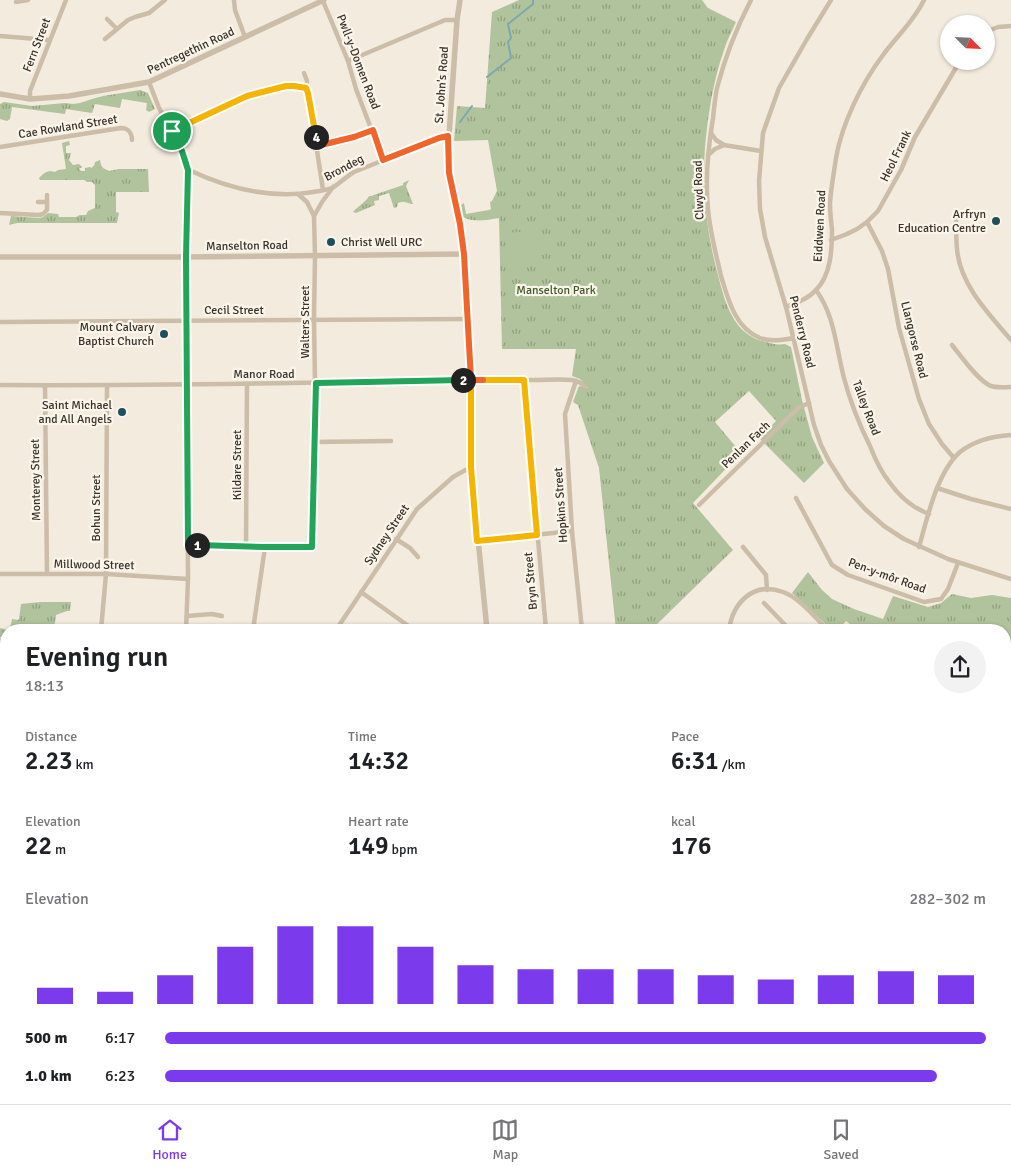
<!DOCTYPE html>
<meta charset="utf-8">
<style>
body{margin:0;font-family:Signika,sans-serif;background:#f2f2f2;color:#202124;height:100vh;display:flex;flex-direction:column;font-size:19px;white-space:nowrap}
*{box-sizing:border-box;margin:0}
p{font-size:16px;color:#757577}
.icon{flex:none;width:28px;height:28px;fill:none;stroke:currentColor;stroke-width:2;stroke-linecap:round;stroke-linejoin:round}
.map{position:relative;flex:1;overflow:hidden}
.side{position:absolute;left:0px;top:624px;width:1011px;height:481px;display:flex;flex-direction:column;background:#fff;border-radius:20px 20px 0 0;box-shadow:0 1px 4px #0004}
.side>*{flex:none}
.needle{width:32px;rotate:114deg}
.tools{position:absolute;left:940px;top:15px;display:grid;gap:10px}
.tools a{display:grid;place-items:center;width:55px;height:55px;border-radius:50%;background:#fff;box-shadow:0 1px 4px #0004;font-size:25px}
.pin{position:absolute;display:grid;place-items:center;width:42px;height:42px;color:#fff;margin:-21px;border:2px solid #fff;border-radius:50%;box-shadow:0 1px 5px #0007}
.km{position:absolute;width:25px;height:25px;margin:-12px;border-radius:50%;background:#222;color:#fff;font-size:14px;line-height:25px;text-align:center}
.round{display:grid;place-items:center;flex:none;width:52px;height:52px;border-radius:26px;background:#f2f2f2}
.headline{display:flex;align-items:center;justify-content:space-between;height:85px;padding:0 25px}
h1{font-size:28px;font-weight:600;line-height:38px}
.figures{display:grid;grid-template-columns:repeat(3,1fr);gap:8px;height:85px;padding:5px 25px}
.figures div{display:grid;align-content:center}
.figures b{font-size:25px;font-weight:600}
.figures small{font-size:14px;font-weight:400}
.figures p{font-size:14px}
.chart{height:140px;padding:10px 25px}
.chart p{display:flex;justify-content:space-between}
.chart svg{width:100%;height:90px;margin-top:5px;stroke:#7c3aed;stroke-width:6}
ul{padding:0 25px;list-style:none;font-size:16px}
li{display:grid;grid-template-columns:80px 60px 1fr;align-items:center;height:38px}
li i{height:12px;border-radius:6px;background:#7c3aed}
.tabs{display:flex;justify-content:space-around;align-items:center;height:70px;border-top:1px solid #e0e0e0;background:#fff;font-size:14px;color:#757577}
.tabs a{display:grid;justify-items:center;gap:2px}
.tabs .current{color:#7c3aed}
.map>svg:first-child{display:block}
.grass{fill:url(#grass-tufts)}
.forest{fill:url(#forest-crowns)}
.pitch{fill:#b1c39c}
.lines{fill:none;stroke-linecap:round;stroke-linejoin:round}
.stream{stroke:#7ba8b1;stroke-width:2}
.minor-tunnel{stroke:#cec6b9;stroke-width:4.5;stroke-dasharray:4.5 2;stroke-linecap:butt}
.minor{stroke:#ccbda8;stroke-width:4.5}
.tertiary{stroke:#ccbda8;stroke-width:5.5}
.secondary{stroke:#a08c79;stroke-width:6}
.rail-casing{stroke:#393029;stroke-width:4}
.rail{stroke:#faf5ea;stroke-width:2;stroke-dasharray:5.5;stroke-linecap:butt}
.split-1-casing{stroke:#fff;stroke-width:10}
.split-2-casing{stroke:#fff;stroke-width:10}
.split-3-casing{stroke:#fff;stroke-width:10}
.split-4-casing{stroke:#fff;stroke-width:10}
.split-5-casing{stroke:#fff;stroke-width:10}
.split-1{stroke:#22a559;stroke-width:6}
.split-2{stroke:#22a559;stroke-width:6}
.split-3{stroke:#f5b400;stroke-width:6}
.split-4{stroke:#f0652b;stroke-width:6}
.split-5{stroke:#f5b400;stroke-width:6}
.poi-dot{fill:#1c505c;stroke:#faf5ea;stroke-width:2}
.labels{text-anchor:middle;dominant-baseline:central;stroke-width:4.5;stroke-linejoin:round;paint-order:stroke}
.street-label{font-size:12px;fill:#393029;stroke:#faf5ea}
.poi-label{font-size:12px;fill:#393029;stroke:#faf5ea;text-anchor:end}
.park-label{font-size:12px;fill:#42582b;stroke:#faf5ea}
</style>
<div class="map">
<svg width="1011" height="1104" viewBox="0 0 1011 1104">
<defs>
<pattern id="grass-tufts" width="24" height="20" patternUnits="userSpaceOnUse" patternTransform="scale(1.25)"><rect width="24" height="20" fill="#b1c39c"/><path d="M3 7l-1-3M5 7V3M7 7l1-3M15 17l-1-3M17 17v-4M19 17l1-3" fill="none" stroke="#919f7f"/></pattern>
<pattern id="forest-crowns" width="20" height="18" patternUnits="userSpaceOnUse" patternTransform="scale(1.25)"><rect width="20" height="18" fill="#b1c39c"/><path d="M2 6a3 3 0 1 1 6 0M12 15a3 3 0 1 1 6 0" fill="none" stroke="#919f7f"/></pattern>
</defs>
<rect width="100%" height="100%" fill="#f3ebdd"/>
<g class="grass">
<path d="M519 0H702L708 8 736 22C732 31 727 40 724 50 713 81 708 115 705 147 702 192 707 236 719 279 723 295 728 312 738 325 745 334 755 340 766 342 773 344 778 345 785 344L791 347 802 400 812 437 824 463 804 483 759 438 776 421 749 391 715 422 741 453 693 503 733 550 651 630H616L599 468 578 405 573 402 579 386 588 388 580 379 572 376 576 349H502L499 218C487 220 474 223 463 217L461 205 464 203 466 214 489 210 491 209 490 202 492 201 497 191 488 140 454 141 457 106 485 108 492 12Z"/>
<path d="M140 90 148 93 155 109 149 112 146 110 147 103 122 99 120 108 95 104 92 113 66 109 65 114 12 107 10 119 7 121 0 119V104L4 102 32 106 65 103 73 104 80 103 92 99 103 96Z"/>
<path d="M69 141 70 145 66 146V153H71L69 160 73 165 79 164 82 167 79 169 81 171H85V168L90 167 92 168 93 166H94L95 162 100 160 101 165 103 168 109 171 119 169H148L149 192H116V212L119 213 117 223H17L9 225 11 216 39 218 43 217 48 213 58 214 59 217H76L80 215H86L88 211 95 208V185L92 182H87L84 180H40L39 178C44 173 48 170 55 172L58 170 66 169 62 143Z"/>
<path d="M409 180 406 186 413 204C408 204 405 200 398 203L397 207 394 208 389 193 379 196V200L374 201 375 205 356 213 353 212C358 206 366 202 369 196H371L403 185V183Z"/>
<path d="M808 572 822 590 832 599 854 609 883 619 893 596 928 607 941 603 952 594 971 598 992 595 1011 598V644L1005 643V630H858L846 621 838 630H832L792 593Z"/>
<path d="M40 602H71L70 611H67L56 615 54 630H6V638L0 637V628L8 630 10 629 12 619 18 620 19 619 21 604Z"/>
<path d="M380 1099H441L447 1104H373Z"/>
<path d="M467 1099H539L536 1104H460L463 1103Z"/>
</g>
<path class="forest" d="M675 1099H736L741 1104H676Z"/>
<path class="pitch" d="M536 231 538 261 509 264 506 233Z"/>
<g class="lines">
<g class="stream">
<path d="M487 77 511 58 508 42 511 38 508 24 533 4V0"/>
<path d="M460 122 472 106"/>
</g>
<path class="minor-tunnel" d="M118 1104 124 1099"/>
<g class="minor">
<path d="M234 0 235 10 245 37"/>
<path d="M751 0C736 29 725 57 717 88 715 98 714 108 713 118 708 148 705 179 708 209 710 232 716 254 721 276 728 299 735 328 760 338 771 342 783 340 794 338"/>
<path d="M831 0 807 39 779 88 763 133 759 181 760 209 765 237 786 307 814 425 821 445 829 461 847 489 865 509 884 526 904 539 948 559 1011 579"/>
<path d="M323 1 348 61 356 89 383 160"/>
<path d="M16 2 28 0"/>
<path d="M107 19 117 29"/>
<path d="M986 32 998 27 1011 26"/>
<path d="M0 36 50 40"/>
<path d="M105 39 128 20 135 17 149 13 165 0"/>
<path d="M348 61 438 23 445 20H457"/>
<path d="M304 73 307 81 306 88 308 93 311 111 323 190"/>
<path d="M149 82 159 108 183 151 189 170 186 257 188 579 186 630"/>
<path d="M30 99V91L66 0"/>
<path d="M172 131 247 96 286 86H294L306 88"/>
<path d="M711 133 716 140 724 145 761 151"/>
<path d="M317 146 354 137 373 130"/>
<path d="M0 147 121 128C128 128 132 133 132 140"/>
<path d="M708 155 715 149 724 145"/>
<path d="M189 170C227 188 271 199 313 192 319 191 327 190 332 188 339 184 347 176 354 172L439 138 449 136"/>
<path d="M299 195 307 202 314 216"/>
<path d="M38 202H47"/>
<path d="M0 213 39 215 43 214 47 210V195"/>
<path d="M956 218C956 228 956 239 957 249 960 285 989 314 1011 340"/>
<path d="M867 222 882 251 888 269 899 328 919 399 929 424 942 444 954 458"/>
<path d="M831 240 847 234 857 229 867 222 878 211 901 170 915 137 960 61"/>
<path d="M816 290C835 316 836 348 844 378 850 401 859 424 870 446 875 459 881 472 890 483 900 497 913 508 929 514"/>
<path d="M786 307C796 303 808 299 816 290 831 275 832 250 832 229 831 221 830 212 830 203 831 188 834 172 836 158 842 123 862 83 883 55 897 36 914 21 924 0"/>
<path d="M0 322 468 319"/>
<path d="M952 345C960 355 979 382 991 386 997 388 1004 387 1011 387"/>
<path d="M524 380 546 630"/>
<path d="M576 381 565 414 572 531 582 630"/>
<path d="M0 385C155 386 311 383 466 380 489 379 512 380 534 380 547 380 560 379 572 380 578 381 582 383 585 387"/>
<path d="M45 385 47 574"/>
<path d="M314 442 391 441"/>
<path d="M937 488 971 499 1011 509"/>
<path d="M796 498 832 565 848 575 924 602 941 599 948 589 958 563"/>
<path d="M699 505 798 408 809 403"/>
<path d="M396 539 410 548 418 557"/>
<path d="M477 541 572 531"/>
<path d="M188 544 265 547H312L315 383 314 319 315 256 314 216 322 202 333 187"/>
<path d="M246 547 247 384"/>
<path d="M743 547 766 575 767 590"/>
<path d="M919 547C927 519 937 472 960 452 974 441 994 436 1011 435"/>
<path d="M0 574H106L188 579"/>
<path d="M361 592 414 630"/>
<path d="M764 603 790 630"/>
<path d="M187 616 212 614 222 616"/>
<path d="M101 630 106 574 107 386"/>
<path d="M253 630 265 547"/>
<path d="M336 630 417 509 453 477 471 467"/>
<path d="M729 630C733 602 754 581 783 592 800 598 815 618 828 630"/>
<path d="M1005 688 1011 689"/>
<path d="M0 731 6 734"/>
<path d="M0 827 6 829"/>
<path d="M0 896 6 901"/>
<path d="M1005 1004 1011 1000"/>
<path d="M1005 1090 1008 1104"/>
<path d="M0 1094 6 1083"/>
<path d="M211 1099 219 1104"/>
<path d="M619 1099V1104"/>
<path d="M742 1099 748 1104"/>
<path d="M960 1099 975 1104"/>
<path d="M58 1104 61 1099"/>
<path d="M264 1104 266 1099"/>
<path d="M331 1104 335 1099"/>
<path d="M457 1104 461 1102 464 1099"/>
<path d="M842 1104 843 1099"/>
</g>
<g class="tertiary">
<path d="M460 0 457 20 449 136V173L460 223 464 254 471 380V467L487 630"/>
<path d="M0 94 30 99 44 98 69 96 149 82 324 0"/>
<path d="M0 257H186L464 254"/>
<path d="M0 641 6 642"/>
<path d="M546 1104 549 1099"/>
</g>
<g class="secondary">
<path d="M0 672 6 677"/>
<path d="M1005 882 1011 884"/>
</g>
<defs>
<g id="rail">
<path d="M0 923 6 929"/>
<path d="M0 1017 6 1019"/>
<path d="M129 1099 134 1104"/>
</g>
</defs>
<use href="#rail" class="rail-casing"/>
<use href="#rail" class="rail"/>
</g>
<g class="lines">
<defs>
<path id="split-1" d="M172 131 182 151 188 170 186 257 188 544 197 545"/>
<path id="split-2" d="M197 545 265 547H312L316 383 463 380"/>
<path id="split-3" d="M463 380H471V467L477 541 537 535 524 380H483"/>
<path id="split-4" d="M316 137 317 146 354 137 373 130 383 160 439 138 448 136 449 173 460 224 464 254 471 380H483"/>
<path id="split-5" d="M172 131 247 96 286 86H294L306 88 308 93 316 137"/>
</defs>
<use href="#split-1" class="split-1-casing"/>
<use href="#split-2" class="split-2-casing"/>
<use href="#split-3" class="split-3-casing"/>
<use href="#split-4" class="split-4-casing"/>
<use href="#split-5" class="split-5-casing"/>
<use href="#split-1" class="split-1"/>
<use href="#split-2" class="split-2"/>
<use href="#split-3" class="split-3"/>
<use href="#split-4" class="split-4"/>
<use href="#split-5" class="split-5"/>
</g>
<g class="poi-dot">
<circle cx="996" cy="221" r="5"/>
<circle cx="331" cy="242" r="5"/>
<circle cx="164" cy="334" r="5"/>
<circle cx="122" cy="412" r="5"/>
</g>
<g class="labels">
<g class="street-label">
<text transform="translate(37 45) rotate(-69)">Fern Street</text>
<text transform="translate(191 51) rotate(-25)">Pentregethin Road</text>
<text transform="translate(358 62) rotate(69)">Pwll-y-Domen Road</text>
<text transform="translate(442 85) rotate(-86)">St. John's Road</text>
<text transform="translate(68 127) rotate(-9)">Cae Rowland Street</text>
<text transform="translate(896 156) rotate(-64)">Heol Frank</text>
<text transform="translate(344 168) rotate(-28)">Brondeg</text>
<text transform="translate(699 190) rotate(-92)">Clwyd Road</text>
<text transform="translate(820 226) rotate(-87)">Eiddwen Road</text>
<text transform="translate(247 246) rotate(-1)">Manselton Road</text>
<text x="234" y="310">Cecil Street</text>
<text transform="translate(305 322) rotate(-90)">Walters Street</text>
<text transform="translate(802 332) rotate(76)">Penderry Road</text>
<text transform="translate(914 340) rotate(76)">Llangorse Road</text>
<text x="264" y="374">Manor Road</text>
<text transform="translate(866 408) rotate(69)">Talley Road</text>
<text transform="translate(746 445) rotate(-44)">Penlan Fach</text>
<text transform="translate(237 465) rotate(-90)">Kildare Street</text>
<text transform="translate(36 480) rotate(-91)">Monterey Street</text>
<text transform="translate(561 505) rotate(-94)">Hopkins Street</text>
<text transform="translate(96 508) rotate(-90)">Bohun Street</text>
<text transform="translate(387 535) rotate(-56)">Sydney Street</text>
<text transform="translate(94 565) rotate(1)">Millwood Street</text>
<text transform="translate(887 576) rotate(20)">Pen-y-môr Road</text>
<text transform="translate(531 581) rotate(-95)">Bryn Street</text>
</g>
<g class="poi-label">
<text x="986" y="214">Arfryn<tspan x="986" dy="14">Education Centre</tspan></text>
<text x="341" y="242" text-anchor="start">Christ Well URC</text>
<text x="154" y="327">Mount Calvary<tspan x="154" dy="14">Baptist Church</tspan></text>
<text x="112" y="405">Saint Michael<tspan x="112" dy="14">and All Angels</tspan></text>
</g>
<g class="park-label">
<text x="556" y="290">Manselton Park</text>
</g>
</g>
</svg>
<div class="tools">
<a><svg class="needle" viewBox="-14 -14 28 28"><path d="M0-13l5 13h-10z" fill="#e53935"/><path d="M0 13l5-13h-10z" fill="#757577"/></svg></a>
</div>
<div class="pin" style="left:172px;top:131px;background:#1e9e55"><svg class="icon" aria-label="arrive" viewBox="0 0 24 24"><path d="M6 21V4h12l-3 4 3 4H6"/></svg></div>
<b class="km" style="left:197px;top:545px">1</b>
<b class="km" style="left:463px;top:380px">2</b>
<b class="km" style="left:316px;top:137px">4</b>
<section class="side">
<div class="headline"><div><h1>Evening run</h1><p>18:13</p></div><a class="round"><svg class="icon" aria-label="share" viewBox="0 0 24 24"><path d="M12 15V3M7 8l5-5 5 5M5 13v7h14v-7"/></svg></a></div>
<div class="figures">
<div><p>Distance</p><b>2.23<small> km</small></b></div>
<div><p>Time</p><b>14:32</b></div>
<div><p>Pace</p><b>6:31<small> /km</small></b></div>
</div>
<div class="figures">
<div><p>Elevation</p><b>22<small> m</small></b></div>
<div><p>Heart rate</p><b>149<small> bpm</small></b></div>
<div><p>kcal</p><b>176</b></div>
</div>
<div class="chart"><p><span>Elevation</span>282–302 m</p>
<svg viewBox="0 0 160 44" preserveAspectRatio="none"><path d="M5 44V36M15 44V38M25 44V30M35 44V16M45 44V6M55 44V6M65 44V16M75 44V25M85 44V27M95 44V27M105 44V27M115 44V30M125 44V32M135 44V30M145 44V28M155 44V30"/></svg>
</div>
<ul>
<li><b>500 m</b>6:17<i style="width:100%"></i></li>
<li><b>1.0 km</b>6:23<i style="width:94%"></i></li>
</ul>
</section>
</div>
<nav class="tabs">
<a class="current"><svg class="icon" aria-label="home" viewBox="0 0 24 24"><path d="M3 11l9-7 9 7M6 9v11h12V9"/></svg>Home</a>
<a><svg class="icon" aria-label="map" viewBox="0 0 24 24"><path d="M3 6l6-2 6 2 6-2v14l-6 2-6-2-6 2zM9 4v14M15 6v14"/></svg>Map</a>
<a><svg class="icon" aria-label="saved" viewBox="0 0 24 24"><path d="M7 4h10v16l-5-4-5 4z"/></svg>Saved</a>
</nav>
